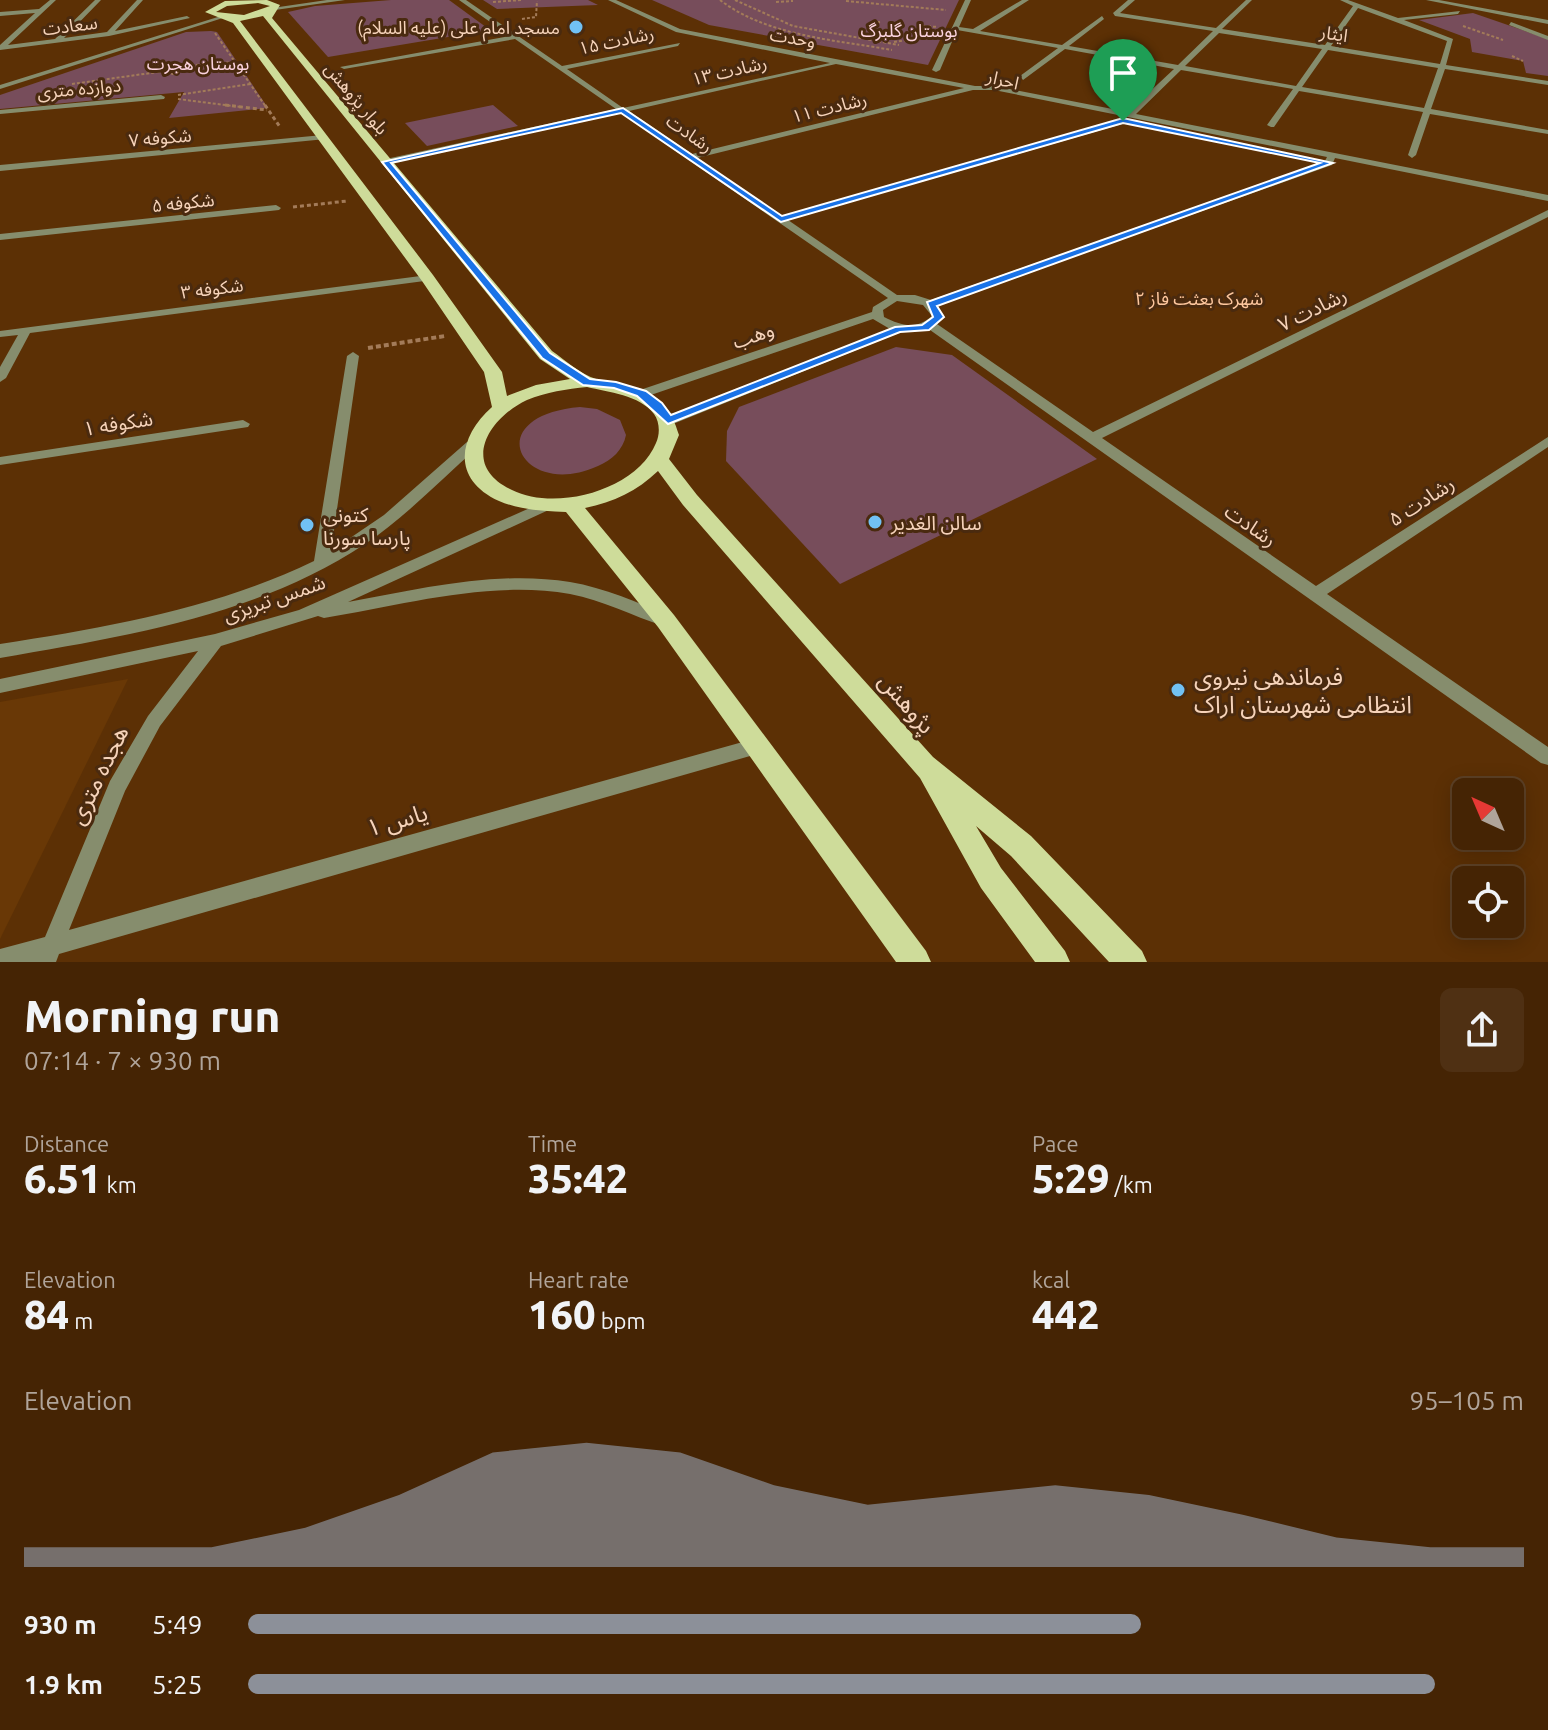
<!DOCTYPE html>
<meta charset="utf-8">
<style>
body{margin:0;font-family:Ubuntu,"Noto Sans Arabic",sans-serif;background:#4f3013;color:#f1f3f6;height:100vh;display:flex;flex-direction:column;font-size:30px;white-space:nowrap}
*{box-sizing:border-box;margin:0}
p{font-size:26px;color:#b0a49a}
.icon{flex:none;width:44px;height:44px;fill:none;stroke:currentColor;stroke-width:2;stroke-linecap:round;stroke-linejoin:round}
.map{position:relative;height:962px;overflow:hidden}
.panel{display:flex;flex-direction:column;background:#452404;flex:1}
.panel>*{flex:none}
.needle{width:52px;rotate:316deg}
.tools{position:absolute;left:1452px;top:778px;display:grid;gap:16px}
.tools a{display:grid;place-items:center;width:72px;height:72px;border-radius:12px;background:#452404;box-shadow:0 4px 20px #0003,0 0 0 2px #5d4126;font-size:40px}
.pin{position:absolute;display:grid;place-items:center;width:68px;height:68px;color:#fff;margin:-82px -34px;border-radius:50% 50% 50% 0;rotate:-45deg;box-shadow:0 0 8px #0007}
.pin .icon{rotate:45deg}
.round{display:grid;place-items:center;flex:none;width:84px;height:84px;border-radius:12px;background:#4f3013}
.summary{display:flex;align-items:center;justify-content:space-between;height:136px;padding:0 24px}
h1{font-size:44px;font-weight:800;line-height:60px}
.figures{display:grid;grid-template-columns:repeat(3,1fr);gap:12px;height:136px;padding:8px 24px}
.figures div{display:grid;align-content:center}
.figures b{font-size:40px;font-weight:800}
.figures small{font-size:22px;font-weight:400}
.figures p{font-size:22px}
.chart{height:224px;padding:16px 24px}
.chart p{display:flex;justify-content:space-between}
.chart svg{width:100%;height:144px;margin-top:8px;fill:#8c9099;opacity:.7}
ul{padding:0 24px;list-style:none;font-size:26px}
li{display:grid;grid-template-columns:128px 96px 1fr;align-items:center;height:60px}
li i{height:20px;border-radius:10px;background:#8c9099}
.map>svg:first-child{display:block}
.built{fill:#693806}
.green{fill:#774d5b}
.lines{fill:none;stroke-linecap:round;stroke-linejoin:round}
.path-far2{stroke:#a37b59;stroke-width:2;stroke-dasharray:3 2;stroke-linecap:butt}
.path-far1{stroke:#a37b59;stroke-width:3;stroke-dasharray:4 3;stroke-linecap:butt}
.path{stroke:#a37b59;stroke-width:4;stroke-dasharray:5 3;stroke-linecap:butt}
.minor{fill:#868d6d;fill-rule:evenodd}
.major{fill:#cedc9a;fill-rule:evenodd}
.route{fill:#1a73e8;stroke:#fff;stroke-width:2;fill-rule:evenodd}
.poi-dot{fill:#71c1f4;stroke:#4a2a0f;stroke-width:3}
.labels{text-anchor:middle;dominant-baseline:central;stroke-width:6;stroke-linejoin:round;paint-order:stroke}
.far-street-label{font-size:18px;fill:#f6d3ba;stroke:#4a2a0f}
.far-poi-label{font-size:18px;fill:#f6d3ba;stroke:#4a2a0f;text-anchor:end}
.far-park-label{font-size:18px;fill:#fbd3df;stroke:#4a2a0f}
.far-neighbourhood-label{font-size:18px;fill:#fec79e;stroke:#4a2a0f}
.street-label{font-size:20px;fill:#f6d3ba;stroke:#4a2a0f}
.poi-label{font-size:20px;fill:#f6d3ba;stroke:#4a2a0f;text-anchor:start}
.near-poi-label{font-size:24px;fill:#f6d3ba;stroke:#4a2a0f;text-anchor:start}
.near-street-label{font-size:24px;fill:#f6d3ba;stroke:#4a2a0f}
</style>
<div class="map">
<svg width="1548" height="962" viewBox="0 0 1548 962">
<rect width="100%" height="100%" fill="#5c3005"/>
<path class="built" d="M128 679 0 939V702Z"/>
<g class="green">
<path d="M391 0H449L490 30 328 57 288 12 315 6Z"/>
<path d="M483 0H588L598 5 497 9Z"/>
<path d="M652 0H959L928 65 709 25Z"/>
<path d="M1473 13 1548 39V76L1526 73 1523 61 1472 52 1470 39 1419 20Z"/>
<path d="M211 31 217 32 268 108 169 118 184 92 0 109V95L186 32Z"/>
<path d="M493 105 518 126 427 146 405 123Z"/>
<path d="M896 347 952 355 1097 459 840 584 726 461 727 431 739 407Z"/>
<path d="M580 407 597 409 620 420 626 435C623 450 612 460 598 466 521 501 477 416 580 407Z"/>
</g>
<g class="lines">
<g class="path-far2">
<path d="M720 0C767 36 836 40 892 50"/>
<path d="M735 0 793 26 899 45"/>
<path d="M846 1 946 10"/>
<path d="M493 2 522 0"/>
<path d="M776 2 793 1"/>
<path d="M522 19 536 17 537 1"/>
<path d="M868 24 880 22"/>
<path d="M923 26 938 27"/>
<path d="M1463 26 1503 40"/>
<path d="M215 33 266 107"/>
<path d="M894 42 908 40"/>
<path d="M1512 56 1523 61"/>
<path d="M188 68 174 74 158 72 182 66 235 62"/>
<path d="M72 84 158 72"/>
<path d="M178 95 250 84"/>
<path d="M178 99 241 107"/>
</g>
<g class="path-far1">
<path d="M225 105 267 110"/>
<path d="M265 105 280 127"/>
<path d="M293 207 347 201"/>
</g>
<path class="path" d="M368 348 445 336"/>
<g class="minor">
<path d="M50 0H56L8 45 55 39 95 0H101L64 38 107 32 137 0H143L115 31 187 16 190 18 109 36 0 50V45L35 13 0 16V12L39 9Z"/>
<path d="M327 0H345L275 10 272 8Z"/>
<path d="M459 0H466L562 66 680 43 678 46 567 69 623 108 830 63 676 32 608 0H616L680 29 975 86H994L1128 112 1174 69 1065 49 1023 80 1020 76 1058 48 957 30 940 70 936 72 932 70 965 0H971L959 27 973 29 1022 0H1029L980 31 1062 45 1102 16 1104 19 1069 46 1178 65 1213 31 1115 16 1113 13 1128 0H1135L1120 13 1216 28 1246 0H1252L1222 29 1325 45 1353 6 1340 0H1348L1398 18 1460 11 1458 14 1404 20 1453 39 1446 65 1548 81V85L1445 69 1431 109 1548 130V134L1430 114 1416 155 1412 158 1408 155 1423 112 1299 91 1274 127H1271L1267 125 1293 89 1181 70 1136 114 1548 195V201L1335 158 1332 165 937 305 944 317 937 324 1093 432 1548 210V217L1102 438 1316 586 1548 437V447L1327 594 1548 747V765L1541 763 930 330 901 332 673 424H663L662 421 663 418 890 329 873 319 645 397H637L635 394 637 391 872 312 873 307 888 298 621 113 383 164 382 162 386 159 616 109 515 39 344 69 340 67 510 36ZM1358 8 1447 41 1440 64 1331 46ZM1219 33 1322 49 1296 86 1185 66ZM1328 50 1438 68 1424 108 1302 87ZM836 64 964 88 692 154 629 111ZM994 90 1327 157 1325 161 931 300 915 295H897L788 220 1126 123V119L782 216 697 158 973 90ZM897 301 923 305 932 316C916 330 902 326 884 317L883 310Z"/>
<path d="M1426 0H1439L1548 20V24Z"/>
<path d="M221 16 226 17 0 89V85Z"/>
<path d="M1511 22 1548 36V40L1509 25Z"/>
<path d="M161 95 165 97 164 99 0 114V110Z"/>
<path d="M323 135H326V139L0 171V165Z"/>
<path d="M276 205 281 208 279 210 0 240V234Z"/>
<path d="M428 275 433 278 432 280 30 333 6 378 0 382V367L18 335 0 337V331Z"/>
<path d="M353 352 359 356 331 551 384 515 467 442H477L479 445 477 448C440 480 406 517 365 544 256 616 127 636 0 658V644C108 627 214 609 314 561L347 356Z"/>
<path d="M243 420 250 424 248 427 0 465V457Z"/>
<path d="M548 500 553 502 555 505 553 508 348 602C420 589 497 570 570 582 605 588 637 602 670 616L672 620 670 624 664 626C632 616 603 600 570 594 489 580 403 605 324 618L318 616 221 646 160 726 125 791 69 930 757 738 764 740 766 746 764 752 59 954 56 962H0V949L45 937 110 781 148 716 198 651 0 693V679L215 634 299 610Z"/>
</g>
<path class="major" d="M267 0 280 5 272 18 552 351C565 360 580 374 596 379 638 393 664 384 679 435L669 459 697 495 933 757 1031 836 1142 951 1147 962H1109L1011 856 976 826 1001 868 1065 951 1070 962H1035L981 888 920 778 683 505 658 471C637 491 614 502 585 508L674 615 926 951 931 962H896L658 627 566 512C543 511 520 510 499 501 451 479 458 437 492 407L484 372 422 281 233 23 205 12 225 1ZM258 3 270 6 244 15 216 12 227 6ZM263 16 540 359 570 379 536 385 507 396 502 372 433 275 240 21ZM587 387C608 392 640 395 654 414 660 422 660 435 656 443 637 490 556 512 512 490 460 466 487 419 527 400 546 392 567 389 587 387Z"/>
</g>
<path class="route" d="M623 108 782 216 1123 118 1333 163 937 306 944 317 929 330 900 332 668 424 637 396 614 388 583 385 542 358 382 162ZM621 113 781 222 1123 123 1320 163 927 302 933 317 922 325 895 327 671 415 662 403 646 391 616 382 590 379 550 353 391 163Z"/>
<g class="poi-dot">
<circle cx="576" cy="27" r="8"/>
<circle cx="875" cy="522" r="8"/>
<circle cx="307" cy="525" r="8"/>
<circle cx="1178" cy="690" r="8"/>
</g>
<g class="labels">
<g class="far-street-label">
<text transform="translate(70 25) rotate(-7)">سعادت</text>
<text transform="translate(1334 33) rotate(9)">ایثار</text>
<text transform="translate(793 37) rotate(10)">وحدت</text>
<text transform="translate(616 40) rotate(-12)">رشادت ۱۵</text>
<text transform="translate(729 70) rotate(-13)">رشادت ۱۳</text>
<text transform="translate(1003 79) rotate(14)">احرار</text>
<text transform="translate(79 88) rotate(-5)">دوازده متری</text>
<text transform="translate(357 98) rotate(50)">بلوار پژوهش</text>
<text transform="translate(829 107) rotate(-14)">رشادت ۱۱</text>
<text transform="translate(690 133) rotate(35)">رشادت</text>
<text transform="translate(160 137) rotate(-5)">شکوفه ۷</text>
<text transform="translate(183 202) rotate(-6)">شکوفه ۵</text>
<text transform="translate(212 288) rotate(-7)">شکوفه ۳</text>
</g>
<g class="far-poi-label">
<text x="560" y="27">مسجد امام علی (علیه السلام)</text>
</g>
<g class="far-park-label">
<text x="909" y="30">بوستان گلبرگ</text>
<text x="198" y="63">بوستان هجرت</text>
</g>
<g class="far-neighbourhood-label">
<text x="1199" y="298">شهرک بعثت فاز ۲</text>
</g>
<g class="street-label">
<text transform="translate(1312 309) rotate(-26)">رشادت ۷</text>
<text transform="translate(753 335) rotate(-19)">وهب</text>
<text transform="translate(118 423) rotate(-9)">شکوفه ۱</text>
<text transform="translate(1421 501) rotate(-33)">رشادت ۵</text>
<text transform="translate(1251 525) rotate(35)">رشادت</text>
<text transform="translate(274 598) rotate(-19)">شمس تبریزی</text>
</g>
<g class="poi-label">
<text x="323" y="514">کتونی<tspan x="323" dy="23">پارسا سورنا</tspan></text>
<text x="891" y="522">سالن الغدیر</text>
</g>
<g class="near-poi-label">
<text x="1194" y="676">فرماندهی نیروی<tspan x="1194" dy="28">انتظامی شهرستان اراک</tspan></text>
</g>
<g class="near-street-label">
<text transform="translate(907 703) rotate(49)">پژوهش</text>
<text transform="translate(98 775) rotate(-64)">هجده متری</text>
<text transform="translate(397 820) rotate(-16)">یاس ۱</text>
</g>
</g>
</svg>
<div class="tools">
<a><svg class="needle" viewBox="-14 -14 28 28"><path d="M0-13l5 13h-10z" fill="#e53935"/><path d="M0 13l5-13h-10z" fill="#b0a49a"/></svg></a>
<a><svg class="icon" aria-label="locate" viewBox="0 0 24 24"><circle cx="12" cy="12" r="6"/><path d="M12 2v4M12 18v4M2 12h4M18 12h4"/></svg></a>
</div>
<div class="pin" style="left:1123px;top:121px;background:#1e9e55"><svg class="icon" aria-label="arrive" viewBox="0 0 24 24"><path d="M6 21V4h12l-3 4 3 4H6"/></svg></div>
</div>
<section class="panel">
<div class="summary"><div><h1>Morning run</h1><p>07:14 · 7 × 930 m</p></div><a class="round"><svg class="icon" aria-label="share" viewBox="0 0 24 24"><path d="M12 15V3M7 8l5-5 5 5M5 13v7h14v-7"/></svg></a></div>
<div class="figures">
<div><p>Distance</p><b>6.51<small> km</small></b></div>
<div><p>Time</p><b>35:42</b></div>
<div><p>Pace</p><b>5:29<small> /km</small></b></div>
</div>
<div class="figures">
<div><p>Elevation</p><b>84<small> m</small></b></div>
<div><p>Heart rate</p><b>160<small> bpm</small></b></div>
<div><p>kcal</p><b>442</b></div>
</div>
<div class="chart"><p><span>Elevation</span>95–105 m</p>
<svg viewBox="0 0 160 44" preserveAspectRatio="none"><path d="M0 44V38L10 38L20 38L30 32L40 22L50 9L60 6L70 9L80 19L90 25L100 22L110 19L120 22L130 28L140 35L150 38L160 38V44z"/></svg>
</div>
<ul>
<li><b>930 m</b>5:49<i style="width:70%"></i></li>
<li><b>1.9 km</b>5:25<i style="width:93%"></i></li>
</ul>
</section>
